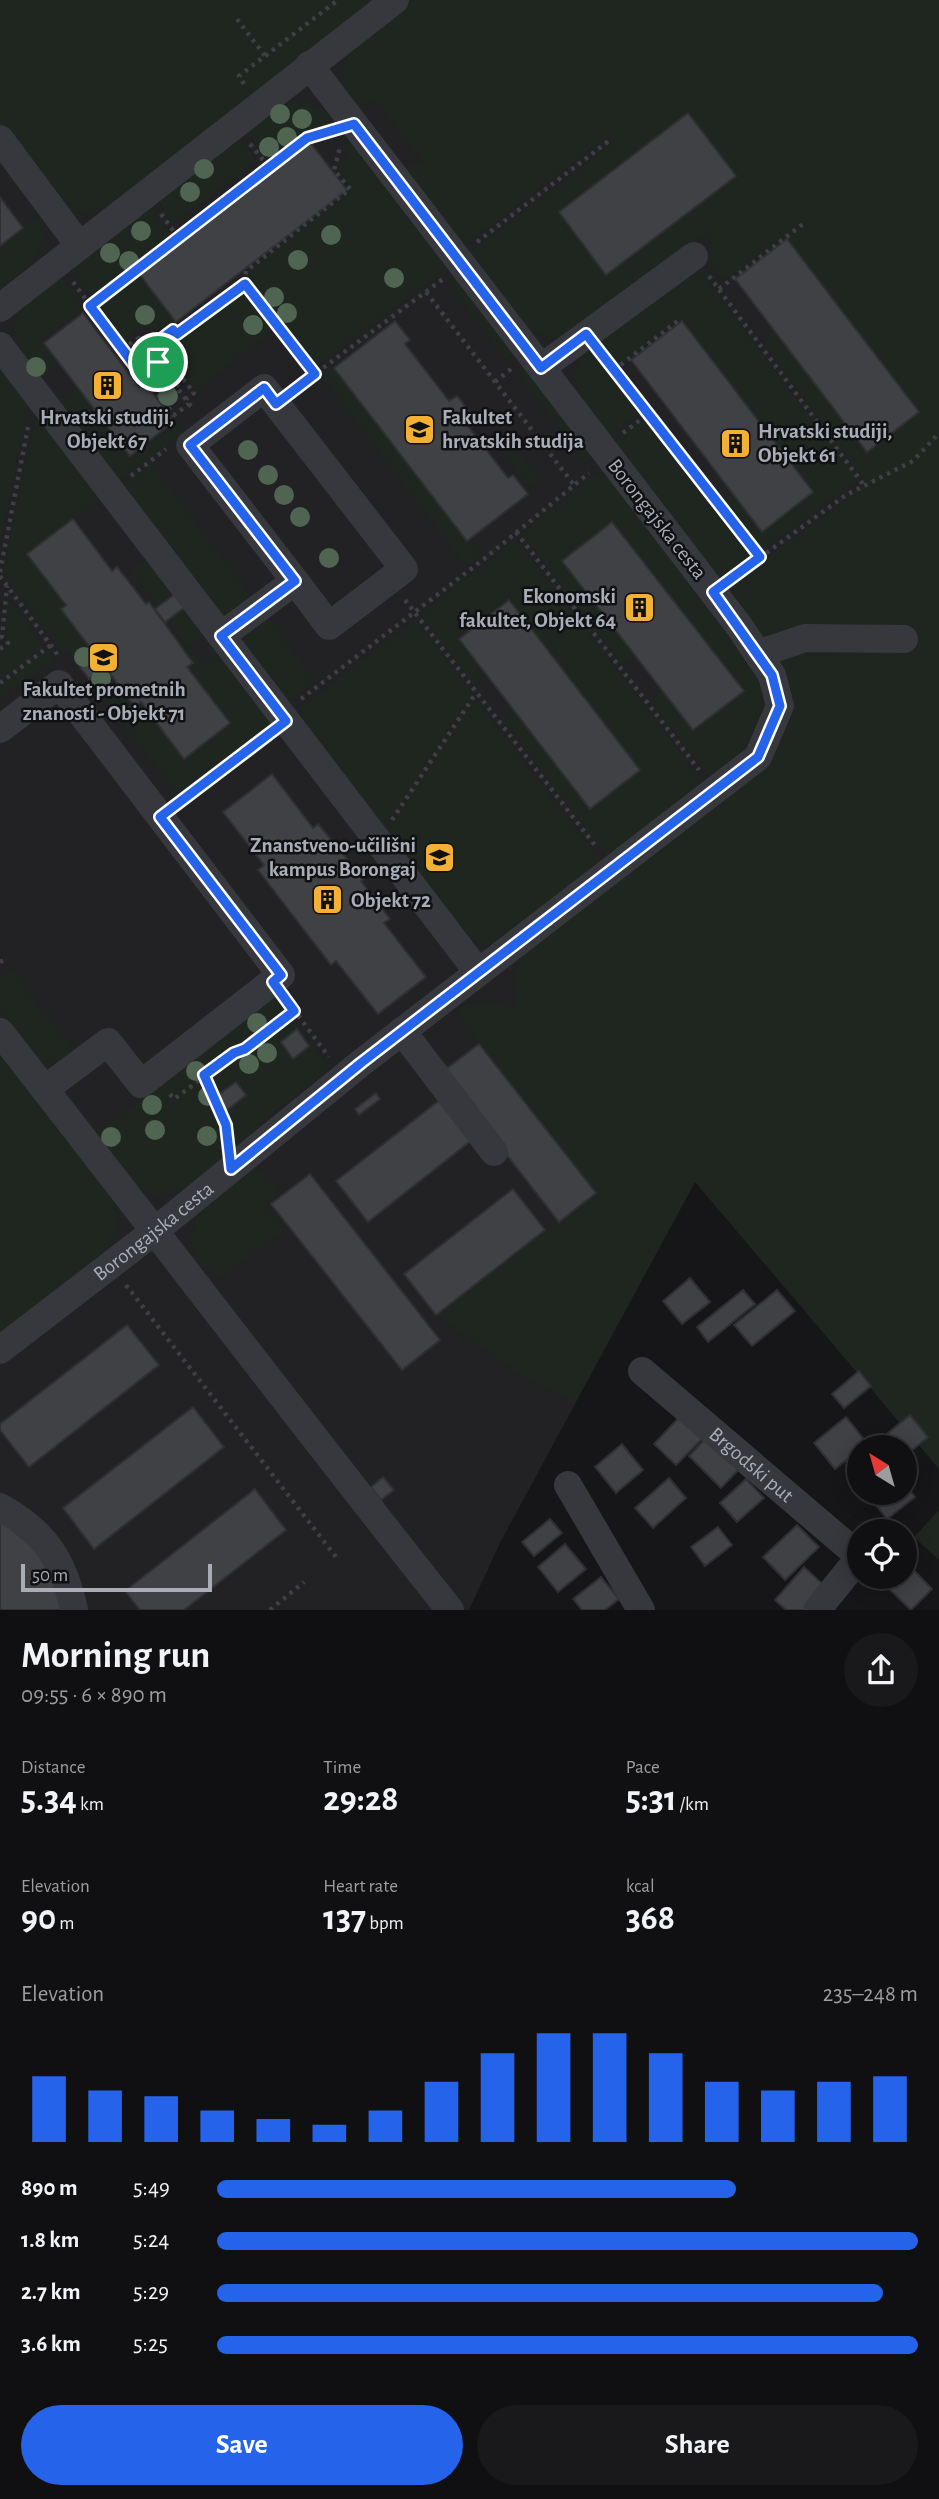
<!DOCTYPE html>
<meta charset="utf-8">
<style>
body{margin:0;font-family:"Alegreya Sans",sans-serif;background:#19191b;color:#f1f3f6;height:100vh;display:flex;flex-direction:column;font-size:26px;white-space:nowrap}
*{box-sizing:border-box;margin:0}
p{font-size:23px;color:#9c9d9f}
.icon{flex:none;width:38px;height:38px;fill:none;stroke:currentColor;stroke-width:2;stroke-linecap:round;stroke-linejoin:round}
.map{position:relative;height:1610px;overflow:hidden}
.details{display:flex;flex-direction:column;background:#101012;flex:1}
.details>*{flex:none}
.needle{width:46px;rotate:323deg}
.tools{position:absolute;left:847px;top:1435px;display:grid;gap:14px}
.tools a{display:grid;place-items:center;width:70px;height:70px;border-radius:50%;background:#101012;box-shadow:0 4px 18px #0003,0 0 0 2px #303032;font-size:35px}
.scale{position:absolute;left:21px;bottom:18px;width:191px;box-sizing:border-box;padding-left:7px;border:4px solid #a8adb8;border-top:0;font-size:19px;line-height:24px;white-space:nowrap;color:#a8adb8;-webkit-text-stroke:5px #111113;paint-order:stroke}
.pin{position:absolute;display:grid;place-items:center;width:60px;height:60px;color:#fff;margin:-30px;border:4px solid #fff;border-radius:50%;box-shadow:0 2px 7px #0007}
.round{display:grid;place-items:center;flex:none;width:74px;height:74px;border-radius:37px;background:#19191b}
.overview{display:flex;align-items:center;justify-content:space-between;height:119px;padding:0 21px}
h1{font-size:38px;font-weight:700;line-height:52px}
.stats{display:grid;grid-template-columns:repeat(3,1fr);gap:10px;height:119px;padding:7px 21px}
.stats div{display:grid;align-content:center}
.stats b{font-size:35px;font-weight:700}
.stats small{font-size:19px;font-weight:400}
.stats p{font-size:19px}
.chart{height:196px;padding:14px 21px}
.chart p{display:flex;justify-content:space-between}
.chart svg{width:100%;height:126px;margin-top:7px;stroke:#2563eb;stroke-width:6}
.action{display:flex;gap:14px;margin-top:auto;padding:14px 21px}
.action a{flex:1;height:80px;border-radius:42px;background:#2563eb;color:#fff;font-size:28px;font-weight:700;line-height:80px;text-align:center}
.action a+a{background:#19191b;color:#f1f3f6}
ul{padding:0 21px;list-style:none;font-size:23px}
li{display:grid;grid-template-columns:112px 84px 1fr;align-items:center;height:52px}
li i{height:18px;border-radius:9px;background:#2563eb}
.map>svg:first-child{display:block}
.built{fill:#222225}
.green{fill:#1e261f}
.building{fill:#404145;stroke:#303034;stroke-width:2}
.lines{fill:none;stroke-linecap:round;stroke-linejoin:round}
.path{stroke:#3d3f44;stroke-width:4.5;stroke-dasharray:3.5 5;stroke-linecap:butt}
.minor{stroke:#37383d;stroke-width:28}
.tree{fill:#506452}
.route-casing{stroke:#fff;stroke-width:14}
.route{stroke:#2563eb;stroke-width:9}
.labels{text-anchor:middle;dominant-baseline:central;stroke-width:5;stroke-linejoin:round;paint-order:stroke}
.poi-label{font-size:21px;font-weight:bold;fill:#a8adb8;stroke:#111113;text-anchor:start}
.street-label{font-size:21px;fill:#a8adb8;stroke:#111113}
</style>
<div class="map">
<svg width="939" height="1610" viewBox="0 0 939 1610">
<rect width="100%" height="100%" fill="#161618"/>
<path class="built" d="M0 0H939V777L695 1182 501 1541 469 1610H0Z"/>
<g class="green">
<path d="M0 0H378L109 206 85 213 70 211 0 130Z"/>
<path d="M414 0H939V1469L695 1182 575 1403 531 1382 436 1315 596 1193 455 1010C472 1000 492 1001 511 1007L516 1004 513 970 528 950 766 761 764 638 725 589 867 484 762 341 775 331 867 452 919 412 787 239 806 225 804 222 731 277H720L705 257 715 249 705 235 575 332 552 339 529 330 468 254 615 142 609 135 463 247 402 167 423 162 377 102 352 106C322 53 377 28 414 0Z"/>
<path d="M293 101 320 106 341 125 307 136 272 163 245 130 282 105Z"/>
<path d="M238 136 257 161 175 223 156 198Z"/>
<path d="M351 140 449 267 441 280 437 276 315 368 252 284 255 281 248 272 353 190 337 169 350 158 341 146Z"/>
<path d="M148 205 173 239 93 300 67 267Z"/>
<path d="M38 216C56 249 23 271 0 289V246Z"/>
<path d="M695 265 858 480 760 552 722 504 733 494 762 532 813 492 682 321 679 318 615 366 595 340Z"/>
<path d="M138 272 176 322 157 339 144 322 122 339 96 304Z"/>
<path d="M58 274 84 307 42 340 59 363 38 379C0 321 8 317 58 274Z"/>
<path d="M456 275 514 353 506 360 447 282Z"/>
<path d="M245 290 275 329 205 384 204 389 196 391 159 343 169 336 174 341Z"/>
<path d="M589 344 641 412 608 437C586 405 557 381 589 344Z"/>
<path d="M334 368 466 541 471 538 483 554 466 566 322 376Z"/>
<path d="M527 369 591 455 586 462 518 375Z"/>
<path d="M0 371 28 405 0 545Z"/>
<path d="M79 389 95 410 90 415 95 423 102 418 132 458 179 423 186 431 118 481 59 405Z"/>
<path d="M36 414 102 497 28 554 66 605 61 610 96 655 80 667 67 650 63 653 3 571Z"/>
<path d="M645 419 755 556 719 583 613 444Z"/>
<path d="M498 434H503L539 479 529 487 492 439Z"/>
<path d="M152 465 250 595V599L225 618 123 487Z"/>
<path d="M603 472 759 674 766 705 754 741 710 777 650 701 663 691 694 730 743 691 613 522 562 561 635 656 623 665 522 534 595 474Z"/>
<path d="M516 539 703 782 608 858 501 718 513 709 589 809 639 770 508 601 459 639 485 673 472 683 420 615Z"/>
<path d="M149 557 175 591 157 605 131 571Z"/>
<path d="M8 599 44 647 0 680V652L11 644 5 637Z"/>
<path d="M186 608 205 634 187 648 169 620Z"/>
<path d="M264 619H269L315 681 289 703 240 643 241 636Z"/>
<path d="M415 620 472 693 385 827 300 717 304 705Z"/>
<path d="M189 648 202 664 218 652 275 725 180 798 89 679 105 667 135 706 141 702 184 759 230 723 187 667 184 652Z"/>
<path d="M47 650 54 659 0 700V685Z"/>
<path d="M475 699 602 863 495 944 483 945 469 937 387 831Z"/>
<path d="M11 970 75 1052 57 1063 37 1060 0 1010V978Z"/>
<path d="M275 997 330 1068 258 1125 261 1131C234 1152 171 1219 136 1186 120 1172 108 1152 94 1135Z"/>
<path d="M0 1049 112 1196C117 1209 120 1221 115 1234 105 1264 28 1313 0 1335Z"/>
<path d="M252 1170 265 1173 281 1192 266 1205 284 1231 223 1276C209 1273 201 1267 195 1254 177 1219 227 1186 252 1170Z"/>
<path d="M939 1510V1560L914 1537Z"/>
</g>
<g class="building">
<path d="M688 113 736 176 606 275 559 212Z"/>
<path d="M309 141 347 190 176 322 138 272Z"/>
<path d="M0 197 23 228 0 246Z"/>
<path d="M787 239 919 412 867 452 735 279Z"/>
<path d="M83 313 139 387 145 383 174 421 130 456 44 343Z"/>
<path d="M395 321 410 340 405 344 449 401 457 396 472 415 464 421 508 478 513 475 528 494 467 541 334 368Z"/>
<path d="M682 321 813 492 762 532 631 360Z"/>
<path d="M73 519 112 571 117 567 146 604 149 602 193 663 187 667 230 723 184 759 141 702 135 707 105 667 61 609 66 605 27 554Z"/>
<path d="M612 522 744 691 693 730 562 561Z"/>
<path d="M175 594 185 607 165 622 155 609Z"/>
<path d="M509 600 640 770 590 809 459 639Z"/>
<path d="M96 655 105 667 89 679 80 667Z"/>
<path d="M272 774 313 828 318 824 364 879 361 881 390 919 384 923 426 977 378 1014 336 961 331 965 258 870 264 865 223 812Z"/>
<path d="M297 1029 309 1046 293 1059 281 1042Z"/>
<path d="M479 1044 596 1193 559 1222 442 1072Z"/>
<path d="M236 1082 246 1095 226 1111 215 1097Z"/>
<path d="M376 1093 380 1099 359 1115 355 1109Z"/>
<path d="M445 1096 477 1136 368 1222 336 1181Z"/>
<path d="M310 1174 440 1340 402 1370 271 1204Z"/>
<path d="M513 1189 545 1230 436 1315 404 1274Z"/>
<path d="M690 1278 710 1302 682 1324 663 1301Z"/>
<path d="M743 1290 755 1304 708 1342 697 1327Z"/>
<path d="M777 1290 795 1311 752 1346 734 1325Z"/>
<path d="M127 1325 159 1365 29 1467 0 1430V1424Z"/>
<path d="M859 1371 871 1386 844 1408 832 1394Z"/>
<path d="M193 1407 224 1447 94 1549 63 1508Z"/>
<path d="M684 1412 707 1434 676 1465 654 1444Z"/>
<path d="M910 1415 928 1437 905 1456V1447H871Z"/>
<path d="M846 1417 867 1443 835 1469 814 1443Z"/>
<path d="M709 1435 741 1467 721 1488 689 1456Z"/>
<path d="M622 1444 643 1470 616 1493 595 1467Z"/>
<path d="M383 1477 394 1490 381 1500 371 1487Z"/>
<path d="M669 1478 686 1498 653 1528 635 1508Z"/>
<path d="M746 1479 764 1498 737 1522 720 1503Z"/>
<path d="M905 1484 915 1497 887 1519 869 1496 873 1493H905Z"/>
<path d="M255 1489 286 1530 184 1610H140L125 1591Z"/>
<path d="M0 1519 41 1554 69 1610H0Z"/>
<path d="M550 1519 562 1533 534 1556 522 1542Z"/>
<path d="M797 1525 819 1547 785 1580 763 1557Z"/>
<path d="M718 1527 732 1545 705 1566 691 1547Z"/>
<path d="M565 1544 586 1569 558 1592 538 1567Z"/>
<path d="M906 1562 932 1589 911 1610 884 1584 892 1577H905Z"/>
<path d="M804 1567 828 1589 810 1610H786L775 1600Z"/>
<path d="M601 1577 619 1599 605 1610H582L573 1599Z"/>
</g>
<g class="lines">
<g class="path">
<path d="M237 19 265 56"/>
<path d="M244 84 239 76 338 0"/>
<path d="M250 144 269 167"/>
<path d="M161 214 178 237"/>
<path d="M477 242 610 140"/>
<path d="M709 276 863 484"/>
<path d="M73 282 141 374 158 362 193 409"/>
<path d="M245 283 246 271 350 189 334 170 340 147"/>
<path d="M719 289 803 224"/>
<path d="M426 292 574 485"/>
<path d="M90 306 307 138 329 132"/>
<path d="M122 349 139 338 158 362"/>
<path d="M148 349 173 330 177 334 245 283 315 374"/>
<path d="M602 354 760 557"/>
<path d="M614 370 679 320"/>
<path d="M142 374 174 415 189 404"/>
<path d="M495 382 511 369"/>
<path d="M176 386 184 380 194 393 186 399"/>
<path d="M296 388 443 279"/>
<path d="M623 433 648 414"/>
<path d="M131 476 166 449"/>
<path d="M516 532 699 770"/>
<path d="M0 572 28 427"/>
<path d="M0 576 60 658"/>
<path d="M732 578 846 495 913 461 939 433"/>
<path d="M405 600 597 848"/>
<path d="M0 649 8 643 2 637 7 586"/>
<path d="M0 683 51 645"/>
<path d="M301 699 484 559 589 473"/>
<path d="M180 802 266 737"/>
<path d="M392 820 476 693"/>
<path d="M0 962 6 959"/>
<path d="M288 1002 329 1057"/>
<path d="M204 1075 226 1124 228 1140"/>
<path d="M170 1094 174 1099 294 1011"/>
<path d="M126 1285 336 1557"/>
<path d="M270 1610 304 1582"/>
</g>
<g class="minor">
<path d="M0 139 79 245"/>
<path d="M0 308 395 0"/>
<path d="M0 346 478 972"/>
<path d="M541 368 694 256"/>
<path d="M221 636 295 581 329 626 404 569 264 388 190 445 295 581"/>
<path d="M758 654 805 638 904 639"/>
<path d="M0 729 59 684 281 975 141 1084 108 1042 45 1089"/>
<path d="M402 1031 494 1152"/>
<path d="M0 1032C151 1225 298 1419 450 1610"/>
<path id="s1" d="M0 1350 156 1230 361 1063 758 757 780 706 772 675 739 626 309 65"/>
<path id="s2" d="M642 1371 859 1556"/>
<path d="M568 1485 641 1610"/>
<path d="M0 1507C45 1532 64 1561 74 1610"/>
<path d="M817 1610 859 1558"/>
</g>
</g>
<g class="tree">
<circle cx="280" cy="114" r="10"/>
<circle cx="302" cy="119" r="10"/>
<circle cx="287" cy="137" r="10"/>
<circle cx="269" cy="147" r="10"/>
<circle cx="204" cy="169" r="10"/>
<circle cx="190" cy="192" r="10"/>
<circle cx="141" cy="231" r="10"/>
<circle cx="331" cy="235" r="10"/>
<circle cx="110" cy="253" r="10"/>
<circle cx="298" cy="260" r="10"/>
<circle cx="129" cy="261" r="10"/>
<circle cx="394" cy="278" r="10"/>
<circle cx="274" cy="297" r="10"/>
<circle cx="287" cy="313" r="10"/>
<circle cx="145" cy="315" r="10"/>
<circle cx="253" cy="325" r="10"/>
<circle cx="141" cy="359" r="10"/>
<circle cx="36" cy="367" r="10"/>
<circle cx="168" cy="396" r="10"/>
<circle cx="248" cy="450" r="10"/>
<circle cx="268" cy="475" r="10"/>
<circle cx="284" cy="495" r="10"/>
<circle cx="300" cy="517" r="10"/>
<circle cx="329" cy="558" r="10"/>
<circle cx="84" cy="657" r="10"/>
<circle cx="101" cy="679" r="10"/>
<circle cx="257" cy="1023" r="10"/>
<circle cx="267" cy="1053" r="10"/>
<circle cx="249" cy="1064" r="10"/>
<circle cx="196" cy="1071" r="10"/>
<circle cx="208" cy="1096" r="10"/>
<circle cx="152" cy="1105" r="10"/>
<circle cx="155" cy="1130" r="10"/>
<circle cx="207" cy="1136" r="10"/>
<circle cx="111" cy="1137" r="10"/>
</g>
<g class="lines">
<defs>
<path id="route" d="M354 124 541 368 586 334 760 557 713 592 772 675 780 706 758 757 361 1063 231 1169 226 1125 204 1075 234 1053 245 1049 294 1011 273 982 281 975 160 817 286 721 221 636 295 581 190 445 264 388 276 404 315 374 245 284 177 334 173 330 148 349 158 362 141 374 90 306 307 138Z"/>
</defs>
<use href="#route" class="route-casing"/>
<use href="#route" class="route"/>
</g>
<defs>
<symbol id="building-square" viewBox="-11 -11 22 22"><rect x="-9" y="-9" width="18" height="18" rx="4" fill="#f2b134" stroke="#111113"/><path d="M-4-6H4V6H1V3H-1V6H-4ZM-2.5-4.3h1.7v1.8h-1.7ZM.8-4.3h1.7v1.8H.8ZM-2.5-1h1.7V.8h-1.7ZM.8-1h1.7V.8H.8Z" fill="#111"/></symbol>
<symbol id="university-square" viewBox="-11 -11 22 22"><rect x="-9" y="-9" width="18" height="18" rx="4" fill="#f2b134" stroke="#111113"/><path d="M0-5L7-2L0 1L-7-2ZM-4 1L0 2.5L4 1V4Q0 6-4 4Z" fill="#111"/></symbol>
</defs>
<g fill-rule="evenodd">
<use href="#building-square" x="90" y="368" width="35" height="35"/>
<use href="#university-square" x="402" y="412" width="35" height="35"/>
<use href="#building-square" x="718" y="426" width="35" height="35"/>
<use href="#building-square" x="622" y="590" width="35" height="35"/>
<use href="#university-square" x="86" y="640" width="35" height="35"/>
<use href="#university-square" x="422" y="840" width="35" height="35"/>
<use href="#building-square" x="310" y="882" width="35" height="35"/>
</g>
<g class="labels">
<g class="poi-label">
<text x="107" y="417" text-anchor="middle">Hrvatski studiji,<tspan x="107" dy="24">Objekt 67</tspan></text>
<text x="442" y="417">Fakultet<tspan x="442" dy="24">hrvatskih studija</tspan></text>
<text x="758" y="431">Hrvatski studiji,<tspan x="758" dy="24">Objekt 61</tspan></text>
<text x="616" y="596" text-anchor="end">Ekonomski<tspan x="616" dy="24">fakultet, Objekt 64</tspan></text>
<text x="104" y="689" text-anchor="middle">Fakultet prometnih<tspan x="104" dy="24">znanosti - Objekt 71</tspan></text>
<text x="416" y="845" text-anchor="end">Znanstveno-učilišni<tspan x="416" dy="24">kampus Borongaj</tspan></text>
<text x="351" y="900">Objekt 72</text>
</g>
<g class="street-label">
<text transform="translate(657 519) rotate(52)">Borongajska cesta</text>
<text stroke="none"><textPath href="#s1" startOffset="194">Borongajska cesta</textPath></text>
<text stroke="none"><textPath href="#s2" startOffset="144">Brgodski put</textPath></text>
</g>
</g>
</svg>
<div class="tools">
<a><svg class="needle" viewBox="-14 -14 28 28"><path d="M0-13l5 13h-10z" fill="#e53935"/><path d="M0 13l5-13h-10z" fill="#9c9d9f"/></svg></a>
<a><svg class="icon" aria-label="locate" viewBox="0 0 24 24"><circle cx="12" cy="12" r="6"/><path d="M12 2v4M12 18v4M2 12h4M18 12h4"/></svg></a>
</div>
<div class="scale">50 m</div>
<div class="pin" style="left:158px;top:362px;background:#1e9e55"><svg class="icon" aria-label="arrive" viewBox="0 0 24 24"><path d="M6 21V4h12l-3 4 3 4H6"/></svg></div>
</div>
<section class="details">
<div class="overview"><div><h1>Morning run</h1><p>09:55 · 6 × 890 m</p></div><a class="round"><svg class="icon" aria-label="share" viewBox="0 0 24 24"><path d="M12 15V3M7 8l5-5 5 5M5 13v7h14v-7"/></svg></a></div>
<div class="stats">
<div><p>Distance</p><b>5.34<small> km</small></b></div>
<div><p>Time</p><b>29:28</b></div>
<div><p>Pace</p><b>5:31<small> /km</small></b></div>
</div>
<div class="stats">
<div><p>Elevation</p><b>90<small> m</small></b></div>
<div><p>Heart rate</p><b>137<small> bpm</small></b></div>
<div><p>kcal</p><b>368</b></div>
</div>
<div class="chart"><p><span>Elevation</span>235–248 m</p>
<svg viewBox="0 0 160 44" preserveAspectRatio="none"><path d="M5 44V21M15 44V26M25 44V28M35 44V33M45 44V36M55 44V38M65 44V33M75 44V23M85 44V13M95 44V6M105 44V6M115 44V13M125 44V23M135 44V26M145 44V23M155 44V21"/></svg>
</div>
<ul>
<li><b>890 m</b>5:49<i style="width:74%"></i></li>
<li><b>1.8 km</b>5:24<i style="width:100%"></i></li>
<li><b>2.7 km</b>5:29<i style="width:95%"></i></li>
<li><b>3.6 km</b>5:25<i style="width:100%"></i></li>
</ul>
<div class="action"><a>Save</a><a>Share</a></div>
</section>
